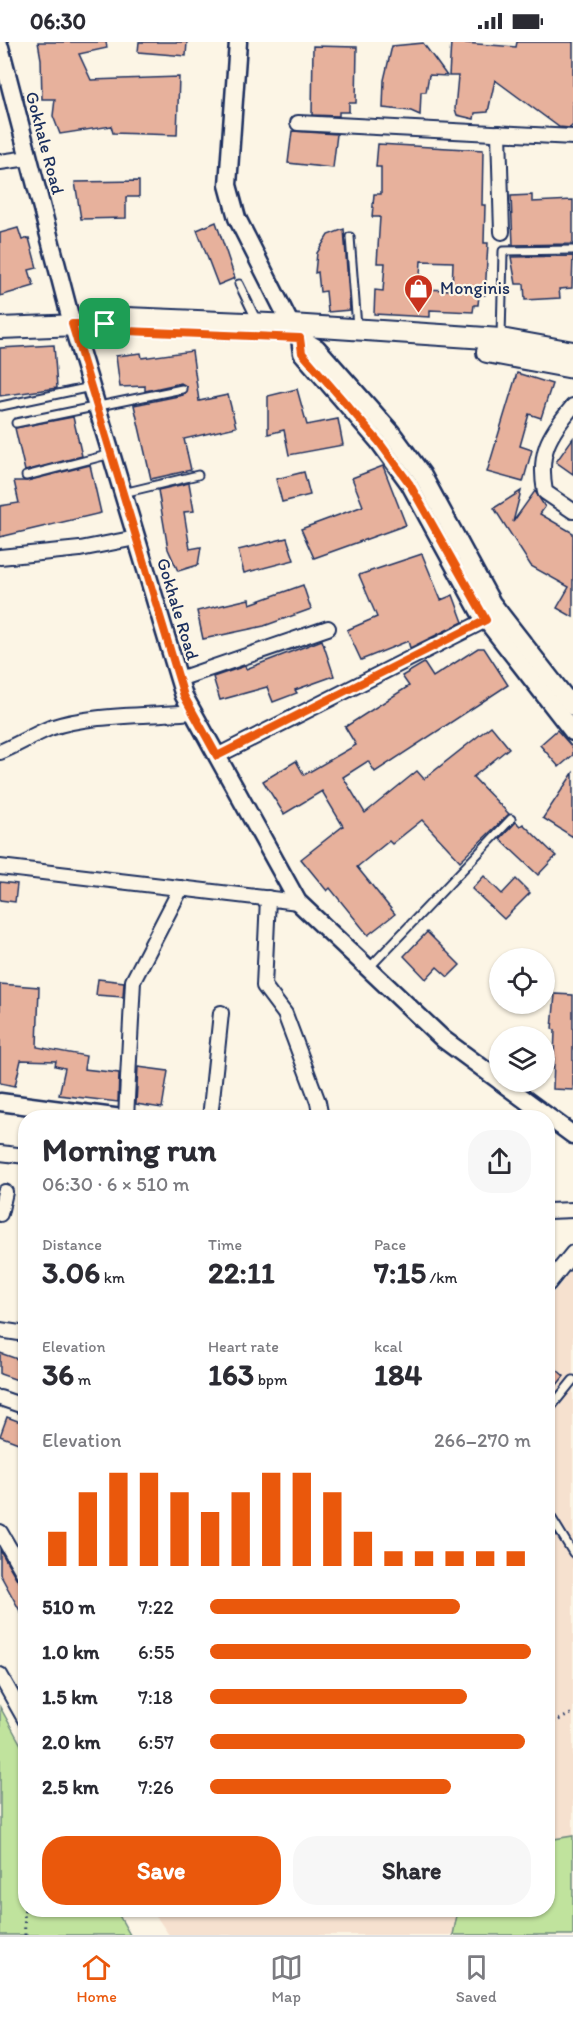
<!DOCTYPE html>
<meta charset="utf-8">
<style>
body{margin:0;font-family:Itim,sans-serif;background:#f7f7f7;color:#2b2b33;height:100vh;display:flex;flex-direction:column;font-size:22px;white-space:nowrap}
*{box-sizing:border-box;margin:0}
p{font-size:20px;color:#7c7c81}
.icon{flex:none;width:33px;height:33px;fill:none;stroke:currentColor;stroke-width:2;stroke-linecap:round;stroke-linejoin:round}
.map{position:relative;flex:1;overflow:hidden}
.side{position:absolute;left:18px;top:1068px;width:537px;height:807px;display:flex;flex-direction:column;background:#fff;border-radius:24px;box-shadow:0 2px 4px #0004}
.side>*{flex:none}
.controls{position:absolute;left:489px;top:906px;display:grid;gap:12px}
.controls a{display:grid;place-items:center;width:66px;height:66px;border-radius:50%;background:#fff;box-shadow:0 2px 4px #0004;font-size:30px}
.pin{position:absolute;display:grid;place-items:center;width:51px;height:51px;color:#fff;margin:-26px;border-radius:12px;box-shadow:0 3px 9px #0006}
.round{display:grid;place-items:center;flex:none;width:63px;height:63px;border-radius:24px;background:#f7f7f7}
.headline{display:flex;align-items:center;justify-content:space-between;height:102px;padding:0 24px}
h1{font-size:33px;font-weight:800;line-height:45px}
.stats{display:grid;grid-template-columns:repeat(3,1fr);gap:9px;height:102px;padding:6px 24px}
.stats div{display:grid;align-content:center}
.stats b{font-size:30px;font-weight:800}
.stats small{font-size:16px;font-weight:400}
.stats p{font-size:16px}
.chart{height:168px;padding:12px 24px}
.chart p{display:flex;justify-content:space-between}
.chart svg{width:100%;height:108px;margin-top:6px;stroke:#ea580c;stroke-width:6}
.primary-button{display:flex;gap:12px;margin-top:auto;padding:12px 24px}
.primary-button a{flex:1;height:69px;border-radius:24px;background:#ea580c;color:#fff;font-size:24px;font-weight:800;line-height:69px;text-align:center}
.primary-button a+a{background:#f7f7f7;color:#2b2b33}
ul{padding:0 24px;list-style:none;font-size:20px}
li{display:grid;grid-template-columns:96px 72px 1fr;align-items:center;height:45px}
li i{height:15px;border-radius:8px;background:#ea580c}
.status{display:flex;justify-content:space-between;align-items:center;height:42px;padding:0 30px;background:#fff;direction:ltr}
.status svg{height:16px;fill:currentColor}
.dock{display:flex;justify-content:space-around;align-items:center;height:84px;border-top:2px solid #e1e1e2;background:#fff;font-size:16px;color:#7c7c81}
.dock a{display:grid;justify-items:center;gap:3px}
.dock .selected{color:#ea580c}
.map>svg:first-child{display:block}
.built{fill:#f6e1cf}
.green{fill:#c0e39d;stroke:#6e897e;stroke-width:1.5}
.building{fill:#e7b19c;stroke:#1b2f5e;stroke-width:1.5;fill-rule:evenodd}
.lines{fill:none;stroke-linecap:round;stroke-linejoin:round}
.service-casing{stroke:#1b2f5e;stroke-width:11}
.minor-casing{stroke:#1b2f5e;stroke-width:18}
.tertiary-casing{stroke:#1b2f5e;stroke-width:21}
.secondary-casing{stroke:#1b2f5e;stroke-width:24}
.path{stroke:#1b2f5e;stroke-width:3;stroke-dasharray:1.5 4.5;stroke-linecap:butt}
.service{stroke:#fcf5e5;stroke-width:7}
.minor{stroke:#fcf5e5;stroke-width:14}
.tertiary{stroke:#fcf5e5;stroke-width:16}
.secondary{stroke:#fcf5e5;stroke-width:20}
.route-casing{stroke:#fff;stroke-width:12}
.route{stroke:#ea580c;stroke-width:8}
.labels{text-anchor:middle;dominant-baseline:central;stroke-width:4.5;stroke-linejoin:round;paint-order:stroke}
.street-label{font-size:18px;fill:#1b2f5e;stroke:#fcf5e5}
.poi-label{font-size:18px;fill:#1b2f5e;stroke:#fcf5e5;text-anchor:start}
</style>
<div class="status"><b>06:30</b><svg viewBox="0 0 49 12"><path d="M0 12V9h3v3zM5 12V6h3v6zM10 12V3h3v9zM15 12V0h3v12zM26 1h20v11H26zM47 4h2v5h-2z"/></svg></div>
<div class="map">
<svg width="573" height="1893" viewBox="0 0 573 1893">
<rect width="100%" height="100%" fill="#fcf5e5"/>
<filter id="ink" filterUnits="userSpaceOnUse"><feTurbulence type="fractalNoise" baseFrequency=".0167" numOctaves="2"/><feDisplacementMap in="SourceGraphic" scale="12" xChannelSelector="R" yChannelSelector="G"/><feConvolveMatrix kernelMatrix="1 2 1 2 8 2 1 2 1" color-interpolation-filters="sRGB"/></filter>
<g filter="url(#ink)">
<path class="built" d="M573 1226V1893H169L152 1868H548V1257Z"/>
<g class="green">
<path d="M0 1665 25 1710 26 1868H116L130 1893H0Z"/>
<path d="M573 1794V1893H453L458 1868H548V1798Z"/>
</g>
<g class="building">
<path d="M38 0H106L107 6 79 12 91 38 179 35 177 93 113 91 111 84 60 92 53 74 55 57H42L41 17Z"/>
<path d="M139 0H187L186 14 138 10Z"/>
<path d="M451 0 516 5 517 0H573V83L570 86 559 85 495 38 488 70 475 71 474 77 457 73 455 67 458 34H449Z"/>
<path d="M423 1 447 34 429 33 426 50H421L420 73 411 69 383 66 384 38 392 4Z"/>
<path d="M313 4 357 5 356 61H349V70H339V74L312 73Z"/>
<path d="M292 89 337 92 333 126 288 121Z"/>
<path d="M378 102 483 108 482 163H485L484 201H488L485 253H479L478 263H474L473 270 430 268V275L374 272 375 248 383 249 385 221H377L380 175H372L374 152H381V125H376ZM421 219 453 220 452 248 419 247Z"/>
<path d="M139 139V155H126V176L81 177 75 140Z"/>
<path d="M532 153V160L573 158V202L510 203H513L511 154Z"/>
<path d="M216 180 235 236 218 243 197 188Z"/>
<path d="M18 186 22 198 29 196 37 226 29 228 34 244 0 254V191Z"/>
<path d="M344 187 350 268 328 270 326 249 320 250 318 230 315 231 317 211 328 193Z"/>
<path d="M573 214 572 246 559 247 560 256 525 258 524 242H516L511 215Z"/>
<path d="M54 303 57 346 0 354V306Z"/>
<path d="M192 309 199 359 228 353 236 385 184 397 191 428 151 437 134 363 183 353 187 345 181 341 145 349V344L120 345 116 314 141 311 142 316Z"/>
<path d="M517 331 552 342 541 376 529 372 520 404 532 408 523 440 487 430Z"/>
<path d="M297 347 307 383 338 377 343 403 289 413 284 388 268 392V354Z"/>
<path d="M73 375 82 414 25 429 15 386Z"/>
<path d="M573 396V432L556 420Z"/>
<path d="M90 423 101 471 0 495V464L19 461 14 439H27Z"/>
<path d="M383 424 406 483 314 516 301 487 363 464 352 436Z"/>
<path d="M304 430 310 453 282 460 276 437Z"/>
<path d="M189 441 194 469 184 470 190 507 201 505 198 523 178 529 168 507 158 448Z"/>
<path d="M521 449 513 480 535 449 545 465 540 472 573 491V575L557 566 569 545 531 524 494 466Z"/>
<path d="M287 496 294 518 244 531 238 508Z"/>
<path d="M422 512 441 558 453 553 463 580 414 604 410 606 408 599 361 618 347 588 377 575 359 533Z"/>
<path d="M303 543 311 567 264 584 203 597 197 569 249 557 250 562Z"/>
<path d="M322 598 334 634 295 648 297 651 273 660 267 645 220 658 213 635 245 624 246 627Z"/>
<path d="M478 606H484L508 643 375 730 368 719 343 735 365 771 417 729 424 737 491 684 509 706 473 735 509 772 460 819 422 778 392 802 389 799 357 825 395 872 368 893 330 846 327 849 301 817 343 784 322 749 284 772 263 739 296 719 304 733 356 703 345 685 409 644 402 634 424 621 433 635Z"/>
<path d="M557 688 573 706V713L559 725 540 703Z"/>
<path d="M573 731V795L543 776Z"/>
<path d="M516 780 520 784 523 782 556 814 538 833 500 797Z"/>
<path d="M484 834 502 852 516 837 530 851 504 877 472 847Z"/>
<path d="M0 840 17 842 15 860 0 858Z"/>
<path d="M427 890 460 923 448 935 437 925 426 937 404 914Z"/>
<path d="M98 937 124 940 123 955 96 953Z"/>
<path d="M0 942 39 945 37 1005 86 1014 84 1027 119 1031 118 1060 59 1053 65 1026 55 1024 56 1019 21 1018 15 1044 0 1041Z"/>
<path d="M555 952 573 953V1048L553 1047 555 988 552 987Z"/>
<path d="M138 1025 168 1029 162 1066 136 1062Z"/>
<path d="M0 1311 26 1320V1341L0 1332Z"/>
<path d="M548 1320 564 1334 548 1354Z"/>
<path d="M7 1375 26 1382V1404L0 1394Z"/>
<path d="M0 1508 18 1539 26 1544V1580L0 1532Z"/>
</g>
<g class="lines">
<defs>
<g id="service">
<path d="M350 195 357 285"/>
<path d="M239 242 257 279"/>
<path d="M501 295 503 209 573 208"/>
<path d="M1 364 91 345"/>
<path d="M16 381 182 347"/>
<path d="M26 434 111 412"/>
<path d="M123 451 198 433"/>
<path d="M368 927 511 777"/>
<path d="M548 1369 573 1338"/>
<path d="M548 1470 573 1511"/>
</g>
<g id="minor">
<path d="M298 81 573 95"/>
<path d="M499 91 502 190"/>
<path d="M0 120 29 116"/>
<path d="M573 364C548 394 538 411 545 450L573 469"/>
<path d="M0 515 80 507 136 496"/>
<path d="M179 637 328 586"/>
<path d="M0 710C17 703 33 693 50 686 89 672 150 674 193 670"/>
<path d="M217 714 486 578"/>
<path d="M0 825 298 860"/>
<path d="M268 856 264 944 285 972 318 1060 321 1076"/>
<path d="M126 1076 133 939 181 846"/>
<path d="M210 1076 221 971"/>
<path d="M0 1111 26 1114"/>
<path d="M548 1169 573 1168"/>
<path d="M0 1172 5 1150"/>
<path d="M548 1242 573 1211"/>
<path d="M0 1288 26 1292"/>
<path d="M0 1356 26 1365"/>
<path d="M0 1490 26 1535"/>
<path d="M0 1633 26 1679"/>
</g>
<g id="tertiary">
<path d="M238 0 228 143 237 176 291 283"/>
<path d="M0 5 72 282 184 654 298 860 443 997 500 1039"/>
<path d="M300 296 302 311 379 400 409 441 479 569 573 690"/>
<path d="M300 296 317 306 391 390 422 432 492 561 573 665"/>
<path d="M501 1040 573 1093"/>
<path d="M0 1060 122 1076"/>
</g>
<g id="secondary">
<path d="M0 286 105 282 126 276 291 283 501 297 573 310"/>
<path d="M487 310 573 326"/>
</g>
</defs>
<use href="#service" class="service-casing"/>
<use href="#minor" class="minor-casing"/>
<use href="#tertiary" class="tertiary-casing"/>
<use href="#secondary" class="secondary-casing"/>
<g class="path">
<path d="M548 1683 573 1671"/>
<path d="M25 1893 24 1869 29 1868"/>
</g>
<use href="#service" class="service"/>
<use href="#minor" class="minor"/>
<use href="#tertiary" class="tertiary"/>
<use href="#secondary" class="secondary"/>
</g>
</g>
<g class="lines" filter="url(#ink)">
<defs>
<path id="route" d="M72 282H105L126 289 300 296 302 311 379 400 409 441 486 578 217 714 184 654Z"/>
</defs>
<use href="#route" class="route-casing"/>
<use href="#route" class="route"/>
</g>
<defs>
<symbol id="shop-pin" viewBox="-11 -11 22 30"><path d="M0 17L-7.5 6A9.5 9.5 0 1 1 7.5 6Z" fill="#c8321e" stroke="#fcf5e5"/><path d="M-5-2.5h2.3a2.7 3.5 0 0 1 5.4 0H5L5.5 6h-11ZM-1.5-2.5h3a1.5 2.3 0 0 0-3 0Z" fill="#fff"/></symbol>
</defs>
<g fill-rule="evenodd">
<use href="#shop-pin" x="402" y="230" width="33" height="45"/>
</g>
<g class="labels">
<g class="street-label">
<text transform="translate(45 101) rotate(75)">Gokhale Road</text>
<text transform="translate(178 567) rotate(73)">Gokhale Road</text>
</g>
<g class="poi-label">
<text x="440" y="246">Monginis</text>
</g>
</g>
</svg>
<div class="controls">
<a><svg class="icon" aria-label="locate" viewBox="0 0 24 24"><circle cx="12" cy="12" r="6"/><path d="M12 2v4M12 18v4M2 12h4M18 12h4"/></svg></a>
<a><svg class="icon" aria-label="layers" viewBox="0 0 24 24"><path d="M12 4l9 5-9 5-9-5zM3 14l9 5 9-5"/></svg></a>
</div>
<div class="pin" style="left:105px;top:282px;background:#1e9e55"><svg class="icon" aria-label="arrive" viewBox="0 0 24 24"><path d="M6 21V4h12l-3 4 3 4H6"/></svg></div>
<section class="side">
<div class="headline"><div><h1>Morning run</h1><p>06:30 · 6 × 510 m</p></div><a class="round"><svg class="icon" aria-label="share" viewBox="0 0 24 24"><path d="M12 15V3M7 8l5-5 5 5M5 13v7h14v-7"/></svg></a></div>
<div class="stats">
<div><p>Distance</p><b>3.06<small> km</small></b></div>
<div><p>Time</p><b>22:11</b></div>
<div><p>Pace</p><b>7:15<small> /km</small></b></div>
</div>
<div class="stats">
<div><p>Elevation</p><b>36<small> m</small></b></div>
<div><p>Heart rate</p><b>163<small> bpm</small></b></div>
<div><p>kcal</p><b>184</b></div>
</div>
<div class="chart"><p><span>Elevation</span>266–270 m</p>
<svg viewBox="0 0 160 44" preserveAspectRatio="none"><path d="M5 44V30M15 44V14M25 44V6M35 44V6M45 44V14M55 44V22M65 44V14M75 44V6M85 44V6M95 44V14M105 44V30M115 44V38M125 44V38M135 44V38M145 44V38M155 44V38"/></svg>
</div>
<ul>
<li><b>510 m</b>7:22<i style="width:78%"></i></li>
<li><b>1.0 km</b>6:55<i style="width:100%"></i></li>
<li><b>1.5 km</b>7:18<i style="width:80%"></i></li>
<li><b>2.0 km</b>6:57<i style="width:98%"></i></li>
<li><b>2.5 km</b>7:26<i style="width:75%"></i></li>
</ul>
<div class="primary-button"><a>Save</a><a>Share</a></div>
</section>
</div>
<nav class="dock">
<a class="selected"><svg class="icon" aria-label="home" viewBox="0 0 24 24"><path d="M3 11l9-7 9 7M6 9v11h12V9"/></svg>Home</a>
<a><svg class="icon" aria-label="map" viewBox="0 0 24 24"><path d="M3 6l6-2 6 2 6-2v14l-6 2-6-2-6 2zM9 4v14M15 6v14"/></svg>Map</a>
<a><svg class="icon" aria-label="saved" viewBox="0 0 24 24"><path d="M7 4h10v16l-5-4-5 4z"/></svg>Saved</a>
</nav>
